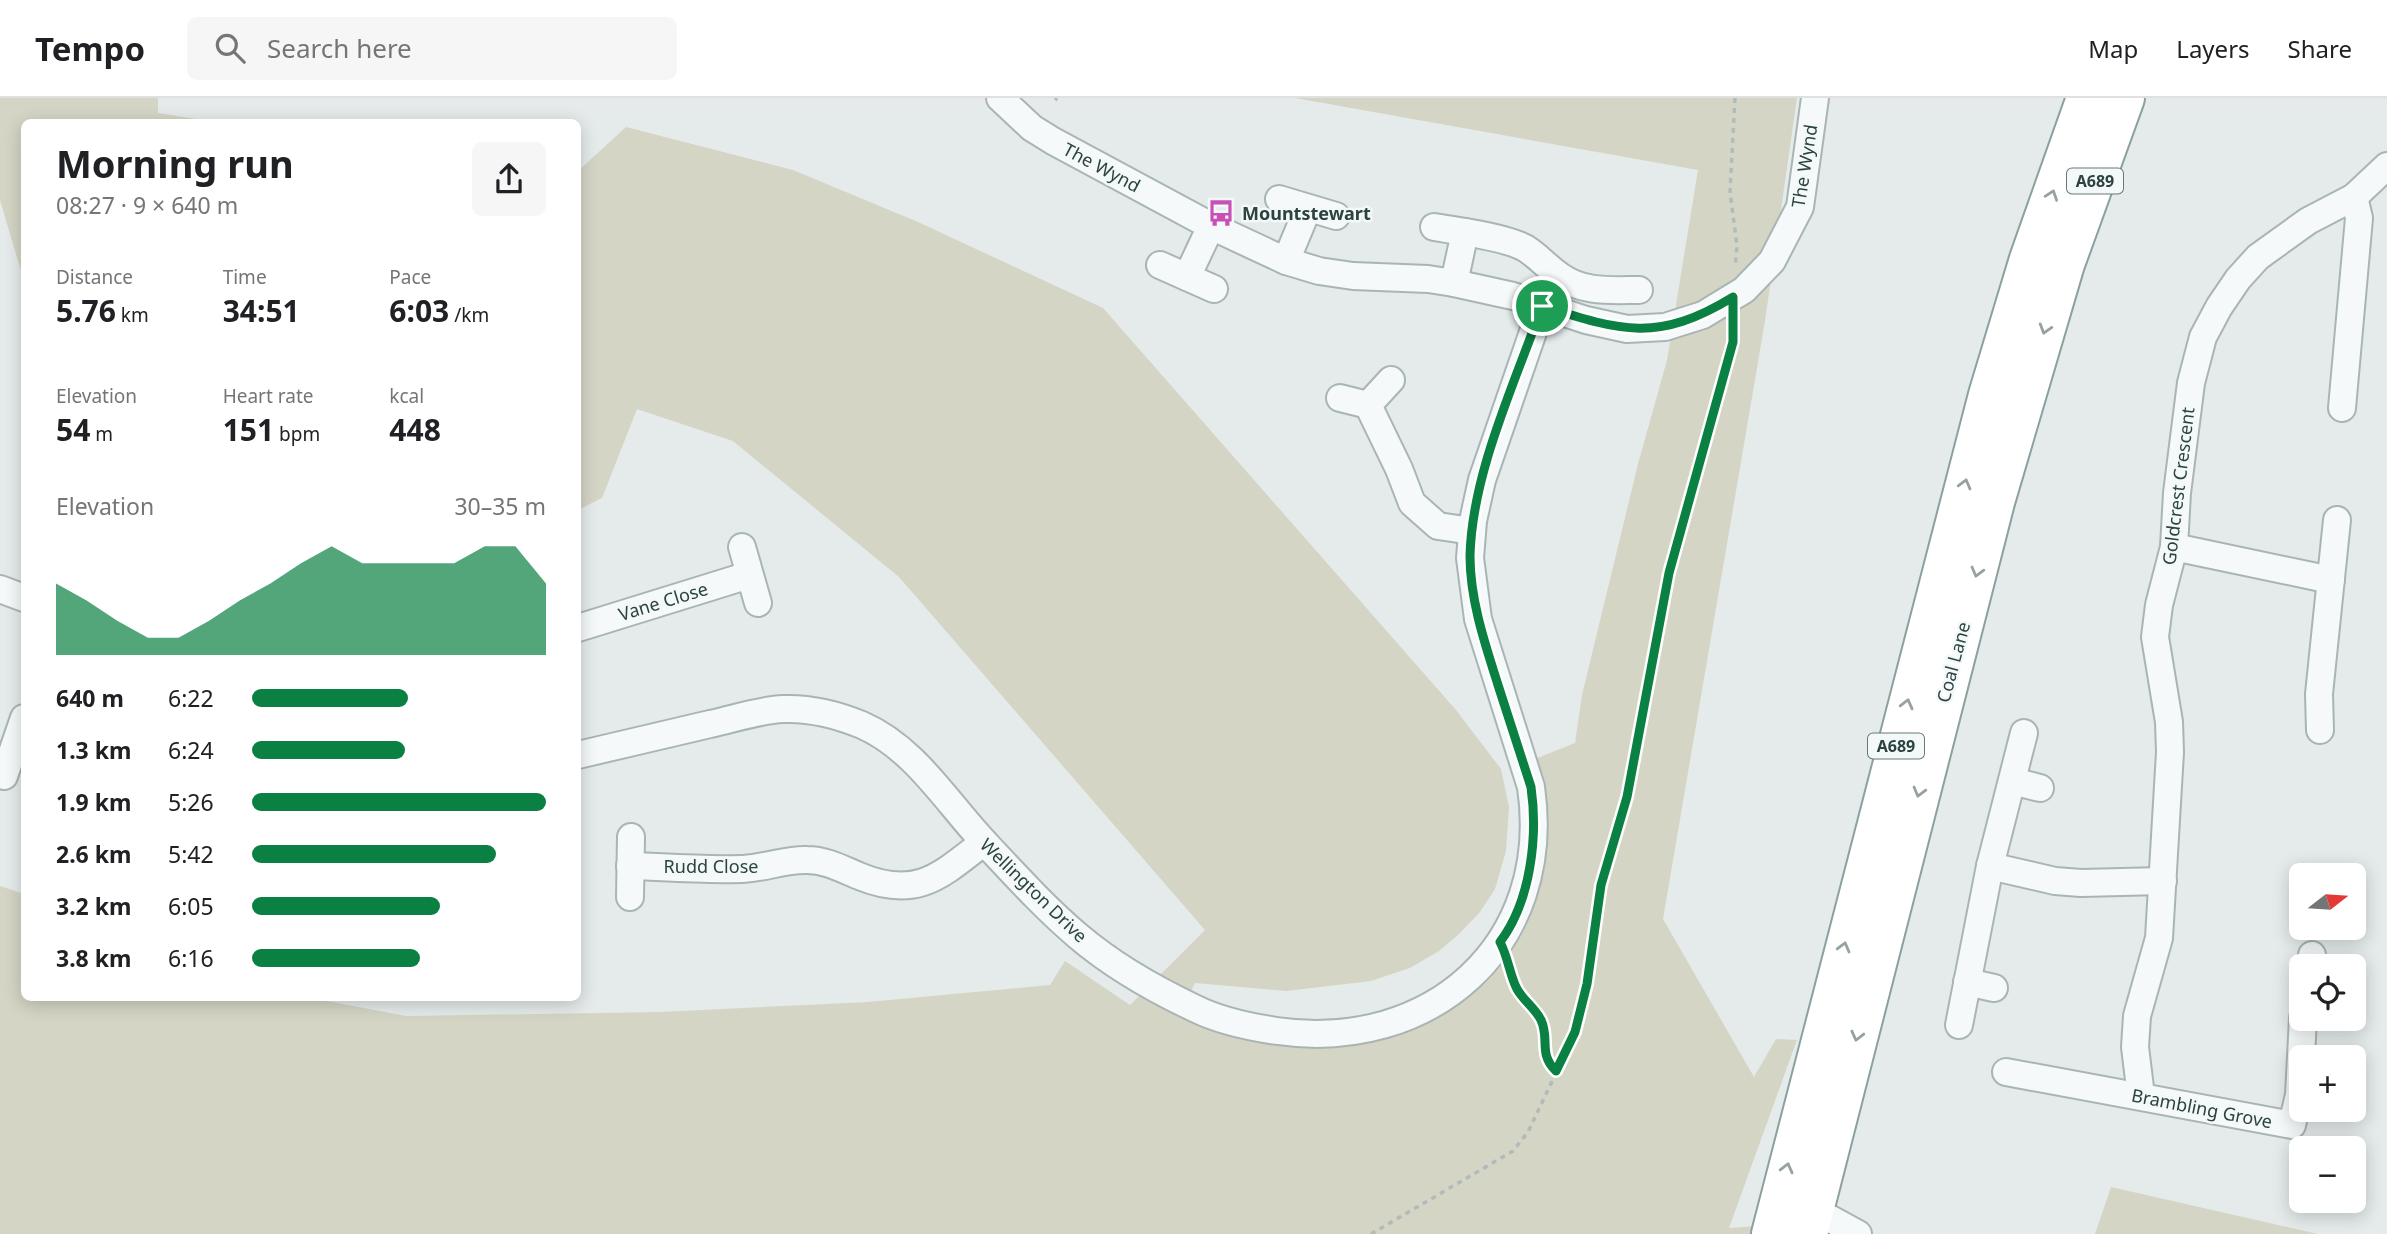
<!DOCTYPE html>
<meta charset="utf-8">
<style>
body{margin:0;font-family:"Noto Sans",sans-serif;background:#f6f6f6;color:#202124;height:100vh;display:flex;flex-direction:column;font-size:26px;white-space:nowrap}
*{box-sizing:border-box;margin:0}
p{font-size:23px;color:#757577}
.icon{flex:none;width:38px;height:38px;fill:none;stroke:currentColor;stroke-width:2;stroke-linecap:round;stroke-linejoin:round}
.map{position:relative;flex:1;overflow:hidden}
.drawer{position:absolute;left:21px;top:21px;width:560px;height:882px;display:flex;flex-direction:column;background:#fff;border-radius:10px;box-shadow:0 4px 18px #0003}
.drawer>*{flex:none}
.needle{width:46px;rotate:73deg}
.controls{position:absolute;left:2289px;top:765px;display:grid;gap:14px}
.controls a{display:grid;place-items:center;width:77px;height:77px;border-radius:10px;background:#fff;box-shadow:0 4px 18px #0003;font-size:35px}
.pin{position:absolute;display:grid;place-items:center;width:60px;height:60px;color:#fff;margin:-30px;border:4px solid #fff;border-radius:50%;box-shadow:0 2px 7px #0007}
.round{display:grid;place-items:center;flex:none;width:74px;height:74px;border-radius:10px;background:#f6f6f6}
.headline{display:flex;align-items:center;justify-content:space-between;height:119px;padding:0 35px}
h1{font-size:38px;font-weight:700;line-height:52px}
.figures{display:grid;grid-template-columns:repeat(3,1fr);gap:10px;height:119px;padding:7px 35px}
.figures div{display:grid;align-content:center}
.figures b{font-size:30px;font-weight:700}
.figures small{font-size:19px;font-weight:400}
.figures p{font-size:19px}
.chart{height:196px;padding:14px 35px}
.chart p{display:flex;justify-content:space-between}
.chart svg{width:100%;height:126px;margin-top:7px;fill:#0b8043;opacity:.7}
ul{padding:0 35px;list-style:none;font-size:23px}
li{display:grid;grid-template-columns:112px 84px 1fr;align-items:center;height:52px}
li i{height:18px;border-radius:9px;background:#0b8043}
header{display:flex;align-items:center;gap:42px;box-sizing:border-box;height:98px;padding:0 35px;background:#fff;border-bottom:2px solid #e0e0e0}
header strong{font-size:33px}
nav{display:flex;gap:38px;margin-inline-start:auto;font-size:24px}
.search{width:490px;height:63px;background:#f6f6f6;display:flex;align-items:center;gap:18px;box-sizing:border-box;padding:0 24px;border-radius:10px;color:#757577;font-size:26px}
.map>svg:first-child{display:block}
.green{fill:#d4d5c5}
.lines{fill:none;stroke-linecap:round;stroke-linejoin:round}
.minor-casing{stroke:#a9b5b4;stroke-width:30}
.highway-casing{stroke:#8ba19f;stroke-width:42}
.path{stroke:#b1bbba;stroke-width:3.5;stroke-dasharray:5 5;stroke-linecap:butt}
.minor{stroke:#f6f9f9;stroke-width:26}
.highway{stroke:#fff;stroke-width:38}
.oneway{stroke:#96a1a0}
.route-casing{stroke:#fff;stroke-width:14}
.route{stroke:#0b8043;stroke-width:9}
.labels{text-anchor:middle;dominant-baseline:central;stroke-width:5;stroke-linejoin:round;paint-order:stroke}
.shield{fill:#f3f8f8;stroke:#687978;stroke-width:2}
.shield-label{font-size:16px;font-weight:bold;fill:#2c4341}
.street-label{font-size:18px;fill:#2c4341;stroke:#f3f8f8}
.poi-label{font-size:18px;font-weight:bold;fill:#2c4341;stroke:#f3f8f8;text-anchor:start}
</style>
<header>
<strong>Tempo</strong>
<div class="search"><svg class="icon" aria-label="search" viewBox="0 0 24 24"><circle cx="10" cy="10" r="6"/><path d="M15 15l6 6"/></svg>Search here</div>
<nav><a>Map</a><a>Layers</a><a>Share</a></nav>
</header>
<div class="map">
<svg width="2387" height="1136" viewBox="0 0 2387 1136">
<rect width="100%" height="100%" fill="#e4ebea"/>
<g class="green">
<path d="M0 0H158V15L215 24H24V183L0 102Z"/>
<path d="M1295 0H1797L1765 223 1663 821 1754 979 1776 941 1797 942 1729 1130 1758 1128 1756 1136H0V788L24 796V900H311L406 918 659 914 868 904 1050 887 1065 863 1130 907 1205 832 899 479 733 343 637 311 602 400 578 412V73L626 29 793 72 918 124 1103 210 1456 612 1501 671 1509 709 1506 753 1495 791 1480 814 1459 836 1439 853 1410 870 1371 883 1286 893 1195 885 1180 914 1253 942 1317 950 1378 942 1440 917 1480 887 1530 818 1542 769 1547 722 1542 685 1535 661 1575 645 1582 597 1638 366 1667 262 1698 72Z"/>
<path d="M2111 1089 2318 1136H2095Z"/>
</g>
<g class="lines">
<defs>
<g id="minor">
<path d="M1000 0 1032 30 1053 43 1211 128 1286 163 1319 173 1353 178 1428 181 1454 185 1513 198 1586 222 1627 231 1665 229 1703 217 1744 192 1772 163 1800 109 1815 0"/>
<path d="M1279 101 1336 118"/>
<path d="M1434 129C1459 133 1505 139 1525 150 1537 157 1548 170 1560 178 1583 195 1611 192 1639 192"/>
<path d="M1286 163 1308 110"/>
<path d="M1160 167 1214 191"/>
<path d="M1187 179 1211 128"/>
<path d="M1454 185 1465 134"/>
<path d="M1340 300 1368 307 1391 282"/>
<path d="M1368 307 1399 371 1412 405 1438 428 1472 433"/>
<path d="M2342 310 2359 120 2354 99"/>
<path d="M742 449 758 505"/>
<path d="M2174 449 2331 482"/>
<path d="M0 491 24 500"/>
<path d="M578 530 749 477"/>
<path d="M2320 632 2319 596 2337 422"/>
<path d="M578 657C622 647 666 636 710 626 734 621 759 612 783 611 809 610 838 617 862 627 915 650 947 705 986 746 1016 778 1045 810 1078 838 1112 867 1154 891 1194 910 1220 923 1249 929 1277 933 1431 955 1554 847 1531 689L1478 521 1470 460 1473 423 1482 382 1542 208"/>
<path d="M4 678 24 620"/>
<path d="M2012 683 2040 690"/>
<path d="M630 768C668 769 706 772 743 771 765 770 786 761 807 762 826 762 842 771 859 778 917 802 940 778 984 744"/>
<path d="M1990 768 2055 783 2081 785 2163 783"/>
<path d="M630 799 631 739"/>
<path d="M2311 868 2312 857"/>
<path d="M1967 884 1994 890"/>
<path d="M1959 927 1990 768 2024 635"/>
<path d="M2006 974 2292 1027 2299 997 2303 920"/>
<path d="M2141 998 2135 949 2137 918 2159 840 2170 654 2169 624 2155 539 2159 507 2174 449 2177 395 2191 285 2203 239 2219 209 2238 181 2258 159 2308 123 2354 99 2387 68"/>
<path d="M1814 1112 1858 1136"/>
</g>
<g id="highway">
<path d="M1771 1136 1988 297 2029 161 2086 0"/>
<path d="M1808 1136 1995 404 2065 166 2125 0"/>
</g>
</defs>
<use href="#minor" class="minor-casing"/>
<use href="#highway" class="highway-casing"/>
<g class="path">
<path d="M1735 0 1730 94 1737 148 1735 169"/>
<path d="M1055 2 1057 0"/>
<path d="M1510 867 1515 889 1541 922 1545 935 1546 962 1556 973"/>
<path d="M1371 1136 1513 1053 1528 1034 1575 935 1587 885 1601 787 1627 699 1669 475 1726 273 1733 244 1734 225"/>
</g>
<use href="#minor" class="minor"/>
<use href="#highway" class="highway"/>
</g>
<defs><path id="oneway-chevron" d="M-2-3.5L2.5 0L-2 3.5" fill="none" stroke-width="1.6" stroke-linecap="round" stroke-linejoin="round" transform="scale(1.75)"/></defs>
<g class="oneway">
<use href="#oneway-chevron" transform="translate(2052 97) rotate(-71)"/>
<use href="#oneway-chevron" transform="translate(2045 231) rotate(107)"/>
<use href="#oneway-chevron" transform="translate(1965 386) rotate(-75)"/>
<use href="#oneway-chevron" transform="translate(1977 474) rotate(105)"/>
<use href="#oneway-chevron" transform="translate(1907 606) rotate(-76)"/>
<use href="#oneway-chevron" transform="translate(1919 694) rotate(105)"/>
<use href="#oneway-chevron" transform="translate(1844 849) rotate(-75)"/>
<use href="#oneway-chevron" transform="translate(1857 938) rotate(104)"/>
<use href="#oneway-chevron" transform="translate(1787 1070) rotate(-76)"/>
</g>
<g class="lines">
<defs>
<path id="route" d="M1733 199V244L1669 475 1627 699 1601 787 1587 886 1575 934 1556 973C1538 956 1550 941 1541 922 1535 910 1523 902 1517 891 1510 878 1508 859 1500 844 1531 803 1538 738 1531 689 1520 655 1509 621 1498 587 1485 546 1470 502 1470 458 1472 375 1515 285 1542 208 1621 233 1658 245 1733 199Z"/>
</defs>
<use href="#route" class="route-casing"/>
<use href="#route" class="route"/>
</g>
<defs>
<symbol id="bus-bare" viewBox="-9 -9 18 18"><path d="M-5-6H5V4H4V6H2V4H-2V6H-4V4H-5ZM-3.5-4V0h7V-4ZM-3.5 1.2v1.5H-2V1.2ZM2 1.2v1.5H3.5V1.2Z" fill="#ca4fb7" stroke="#f3f8f8" stroke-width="2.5" paint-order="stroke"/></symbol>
</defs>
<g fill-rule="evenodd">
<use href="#bus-bare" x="1202" y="96" width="38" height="38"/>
</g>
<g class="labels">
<g class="shield">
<rect x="2067" y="70.5" width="56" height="25" rx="5"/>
<rect x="1868" y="635.5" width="56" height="25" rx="5"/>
</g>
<g class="shield-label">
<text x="2095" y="83">A689</text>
<text x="1896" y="648">A689</text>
</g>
<g class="street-label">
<text transform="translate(1804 68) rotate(-81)">The Wynd</text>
<text transform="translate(1102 69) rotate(28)">The Wynd</text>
<text transform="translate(2178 388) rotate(-83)">Goldcrest Crescent</text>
<text transform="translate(663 503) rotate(-17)">Vane Close</text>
<text transform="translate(1953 564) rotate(-75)">Coal Lane</text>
<text x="711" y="768">Rudd Close</text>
<text transform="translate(1034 792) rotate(44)">Wellington Drive</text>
<text transform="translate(2202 1010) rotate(11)">Brambling Grove</text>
</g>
<g class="poi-label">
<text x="1242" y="115">Mountstewart</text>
</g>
</g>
</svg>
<div class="controls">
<a><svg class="needle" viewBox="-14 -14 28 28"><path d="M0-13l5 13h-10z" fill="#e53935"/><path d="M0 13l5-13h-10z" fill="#757577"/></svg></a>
<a><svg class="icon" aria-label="locate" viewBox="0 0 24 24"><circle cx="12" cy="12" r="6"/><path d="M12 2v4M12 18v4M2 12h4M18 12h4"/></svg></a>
<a>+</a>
<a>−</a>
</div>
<div class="pin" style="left:1542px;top:208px;background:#1e9e55"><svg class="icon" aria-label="arrive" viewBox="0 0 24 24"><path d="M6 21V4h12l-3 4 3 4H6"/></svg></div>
<section class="drawer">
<div class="headline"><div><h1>Morning run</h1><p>08:27 · 9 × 640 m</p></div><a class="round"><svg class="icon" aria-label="share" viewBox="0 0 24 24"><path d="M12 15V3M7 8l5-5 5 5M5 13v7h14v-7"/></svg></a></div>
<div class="figures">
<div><p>Distance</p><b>5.76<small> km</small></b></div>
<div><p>Time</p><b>34:51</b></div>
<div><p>Pace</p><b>6:03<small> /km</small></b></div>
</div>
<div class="figures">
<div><p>Elevation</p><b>54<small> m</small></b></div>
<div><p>Heart rate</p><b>151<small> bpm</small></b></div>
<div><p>kcal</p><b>448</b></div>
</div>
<div class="chart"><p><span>Elevation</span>30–35 m</p>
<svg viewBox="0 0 160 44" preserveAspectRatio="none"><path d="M0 44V19L10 25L20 32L30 38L40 38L50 32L60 25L70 19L80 12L90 6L100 12L110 12L120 12L130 12L140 6L150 6L160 19V44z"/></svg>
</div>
<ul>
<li><b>640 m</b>6:22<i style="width:53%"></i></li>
<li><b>1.3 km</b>6:24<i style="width:52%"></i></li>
<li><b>1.9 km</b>5:26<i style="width:100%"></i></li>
<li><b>2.6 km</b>5:42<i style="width:83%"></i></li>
<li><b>3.2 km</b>6:05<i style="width:64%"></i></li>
<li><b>3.8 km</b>6:16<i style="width:57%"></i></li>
</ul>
</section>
</div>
